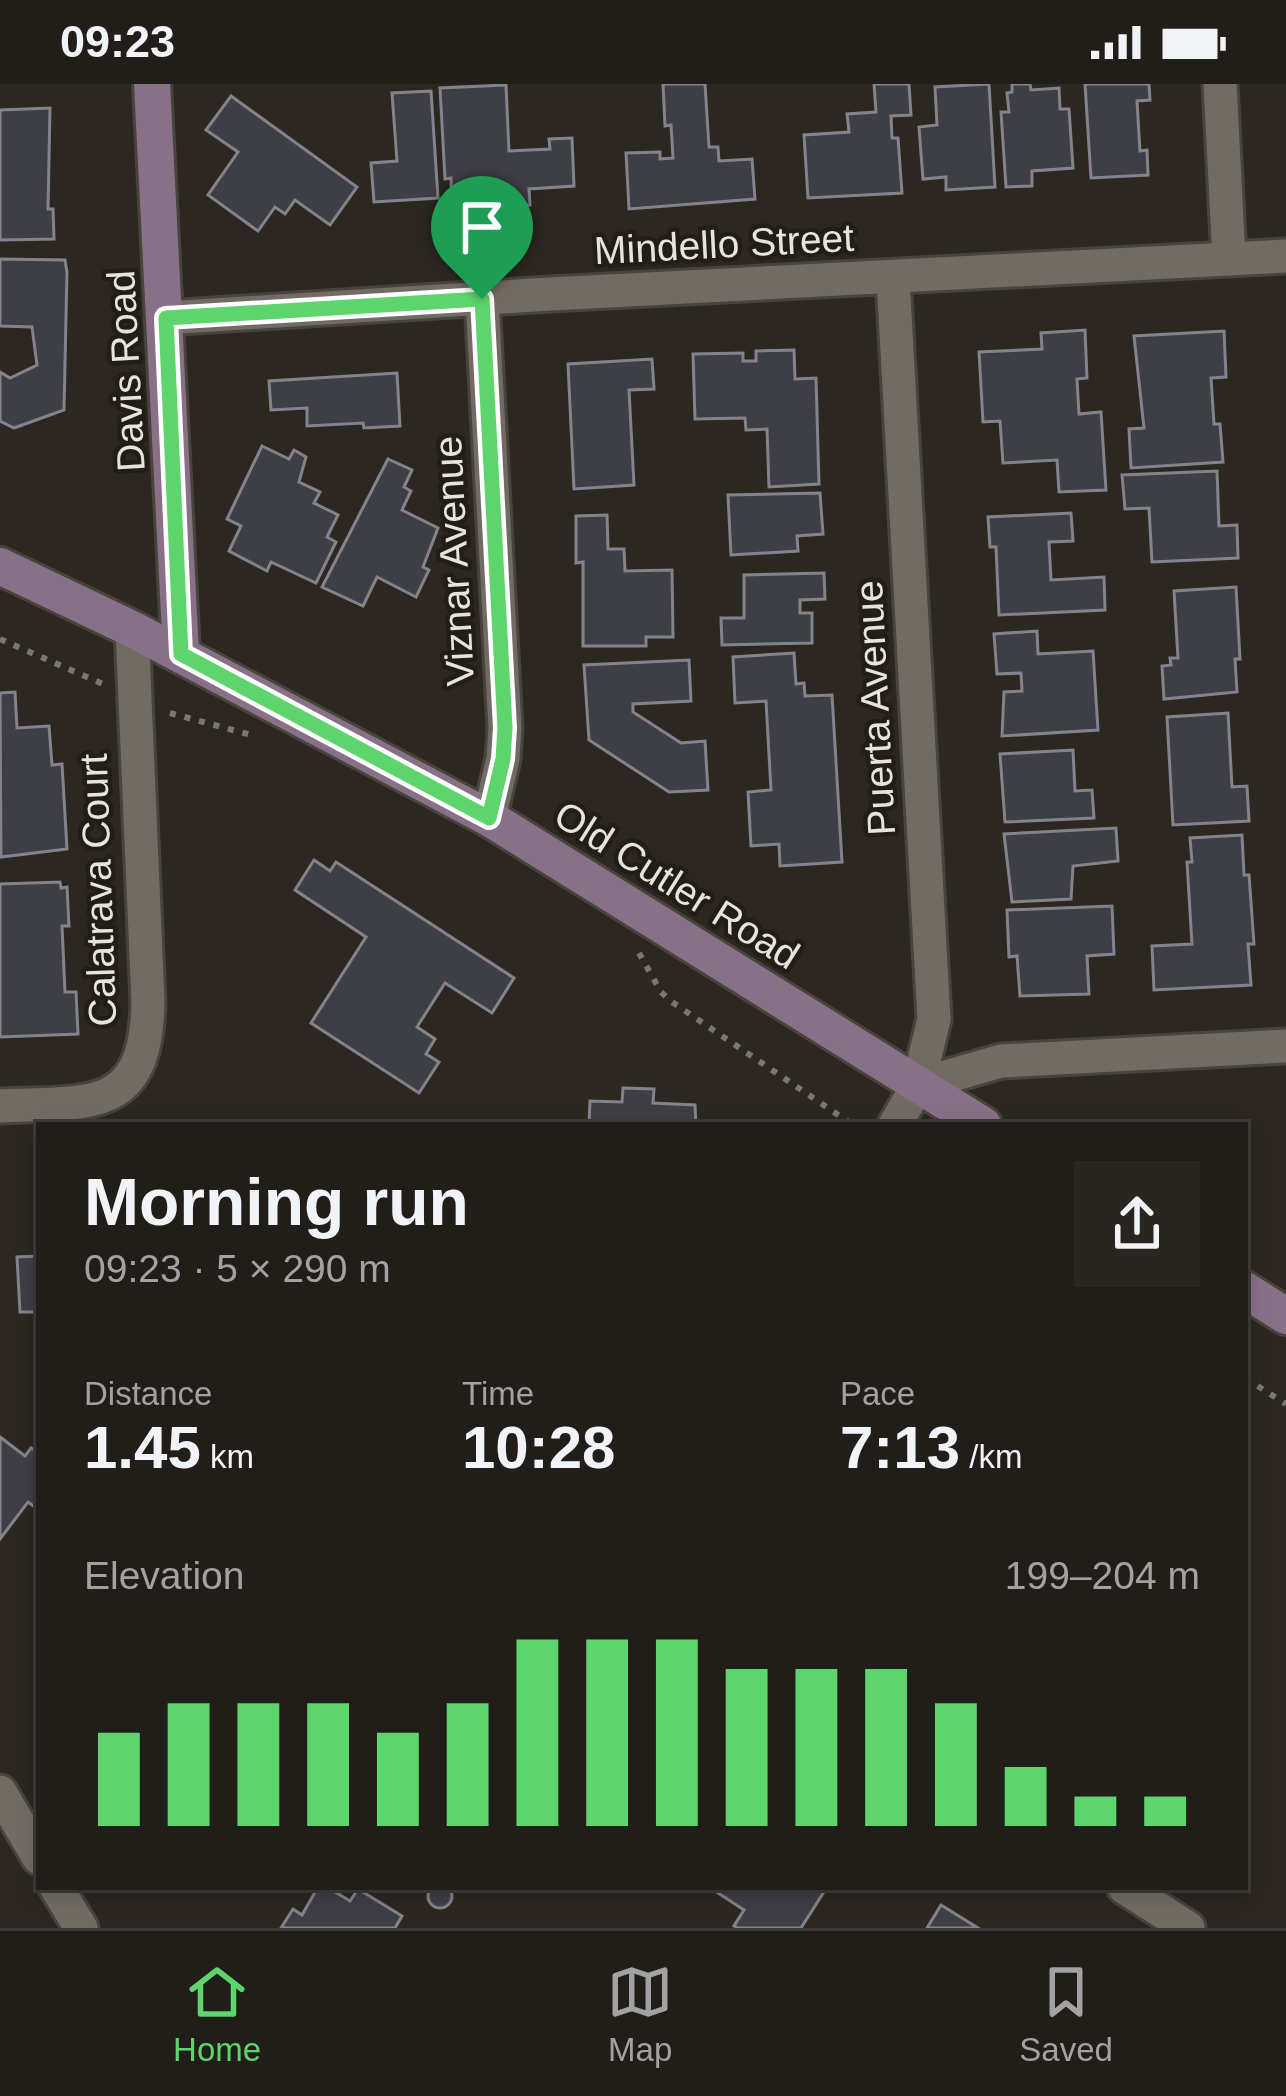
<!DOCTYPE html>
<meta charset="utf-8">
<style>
body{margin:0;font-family:Arial,sans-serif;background:#292622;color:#f1f3f6;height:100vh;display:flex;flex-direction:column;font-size:45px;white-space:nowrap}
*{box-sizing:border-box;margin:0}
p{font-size:39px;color:#a2a2a2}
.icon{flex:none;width:66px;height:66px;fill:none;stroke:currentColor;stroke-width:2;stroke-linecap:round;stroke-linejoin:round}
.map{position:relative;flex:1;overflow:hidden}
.panel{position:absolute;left:36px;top:1038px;width:1212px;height:768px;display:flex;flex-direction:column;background:#211d19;border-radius:0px;box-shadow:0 6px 18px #0003,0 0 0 3px #3e3b38}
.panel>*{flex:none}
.pin{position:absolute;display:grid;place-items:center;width:102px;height:102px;color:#fff;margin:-123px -51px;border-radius:50% 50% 50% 0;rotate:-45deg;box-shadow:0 0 12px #0007}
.pin .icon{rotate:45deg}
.round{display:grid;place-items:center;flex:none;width:126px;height:126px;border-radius:0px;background:#292622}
.summary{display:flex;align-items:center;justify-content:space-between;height:204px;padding:0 48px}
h1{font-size:66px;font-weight:600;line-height:90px}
.figures{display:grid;grid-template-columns:repeat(3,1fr);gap:18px;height:204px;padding:12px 48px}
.figures div{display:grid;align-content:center}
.figures b{font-size:60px;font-weight:600}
.figures small{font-size:33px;font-weight:400}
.figures p{font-size:33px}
.chart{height:336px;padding:24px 48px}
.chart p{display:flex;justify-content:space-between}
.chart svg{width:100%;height:216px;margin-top:12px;stroke:#5ed56c;stroke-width:6}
.status{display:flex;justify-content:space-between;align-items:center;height:84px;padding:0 60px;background:#211d19;direction:ltr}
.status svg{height:33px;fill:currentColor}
.dock{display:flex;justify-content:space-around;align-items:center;height:168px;border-top:3px solid #3e3b38;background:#211d19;font-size:33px;color:#a2a2a2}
.dock a{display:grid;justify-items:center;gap:6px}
.dock .current{color:#5ed56c}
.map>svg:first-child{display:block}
.building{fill:#3e3e45;stroke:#84838c;stroke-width:3}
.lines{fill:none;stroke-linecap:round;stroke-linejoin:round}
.street-casing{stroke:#47433d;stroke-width:39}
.secondary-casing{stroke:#47433d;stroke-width:42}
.path{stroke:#7a7671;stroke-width:6;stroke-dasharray:6 9;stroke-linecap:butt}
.street{stroke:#716b64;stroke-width:33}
.secondary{stroke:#887086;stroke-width:36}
.route-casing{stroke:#fff;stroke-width:24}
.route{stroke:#5ed56c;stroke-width:15}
.labels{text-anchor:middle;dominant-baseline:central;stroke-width:9;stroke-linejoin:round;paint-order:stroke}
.street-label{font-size:39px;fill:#e7e4e0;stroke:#221d18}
</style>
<div class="status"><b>09:23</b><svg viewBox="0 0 49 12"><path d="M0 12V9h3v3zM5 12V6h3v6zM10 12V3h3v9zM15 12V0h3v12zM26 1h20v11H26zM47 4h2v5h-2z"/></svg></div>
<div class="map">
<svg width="1286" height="1844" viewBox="0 0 1286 1844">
<rect width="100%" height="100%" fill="#2c2721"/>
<g class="building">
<path d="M663 0H705L709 63H718L719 77 752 75 755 115 629 125 626 69 660 68V75L673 74 671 41 665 42Z"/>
<path d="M874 0H909L911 31 891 32 892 54H898L902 109 808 114 804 51 849 48 847 30 876 28Z"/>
<path d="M989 0 995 103 946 106V93L923 95 919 43 937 41 935 3Z"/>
<path d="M1012 0H1030L1031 6 1059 4 1060 25H1069L1073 84 1032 87V102L1006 103 1001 28H1009L1007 9 1012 8Z"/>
<path d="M1085 0H1149L1150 16 1137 17 1140 67 1147 66 1148 91 1091 94Z"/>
<path d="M506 1 509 67 550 65 549 55 572 54 574 102 529 105 530 121 499 122V131L452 133 451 94 445 95 440 4Z"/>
<path d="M431 7 438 114 374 118 371 79 397 77 392 9Z"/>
<path d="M231 12 357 103 330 141 295 116 285 130 275 123 258 147 208 111 238 68 206 46Z"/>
<path d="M50 24 48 125H53L54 155 0 156V26Z"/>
<path d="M0 175 65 176 67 188 64 326 14 344 0 337V288L10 294 37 281 32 243 0 242Z"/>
<path d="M1085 246 1087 294 1077 295 1079 330 1101 328 1106 406 1059 408 1057 376 1003 379 1000 337 983 338 979 268 1042 265 1041 249Z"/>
<path d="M1224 247 1226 293 1211 294 1214 340H1220L1223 378 1131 384 1129 345 1144 344 1134 252Z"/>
<path d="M794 266 795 295 816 294 819 400 769 403 767 345 746 346 745 334 695 335 693 270 743 269V277H756V267Z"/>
<path d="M652 275 654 305 629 306 634 401 574 405 568 280Z"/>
<path d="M397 289 400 342 364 344 363 339 307 342V324L271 326 269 297Z"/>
<path d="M262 362 289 375 294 366 306 373 299 398 320 408 314 419 338 431 327 453 336 458 316 499 271 478 267 487 229 467 241 442 227 435Z"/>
<path d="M388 375 412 386 404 403 411 407 402 426 438 444 423 483 429 486 416 513 377 493 363 522 322 503Z"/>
<path d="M1217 387 1219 442 1237 441 1238 474 1152 478 1149 424 1125 425 1122 391Z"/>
<path d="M820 409 823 450 797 452 798 467 731 471 728 411Z"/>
<path d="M1071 429 1073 457 1049 458 1051 496 1104 493 1105 526 999 531 996 463H990L988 433Z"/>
<path d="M607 431 608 465H624L625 487 672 486 673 553H646V562H583V478L576 479V432Z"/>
<path d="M824 489 825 515 800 516V529H812V559L722 561 721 534H744V491Z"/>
<path d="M1236 503 1240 575H1235L1237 608 1164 615 1162 582 1171 581 1170 574H1178L1174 507Z"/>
<path d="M1037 547 1038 570 1093 567 1098 646 1002 652 1004 608 1022 607 1021 589 997 590 994 550Z"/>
<path d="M794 569 796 600 804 599 805 612 832 611 842 778 780 782 779 760 751 762 748 708 771 706 766 617 735 619 733 573Z"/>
<path d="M689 576 691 617 633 620V628L681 659 705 657 708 706 669 708 589 656 584 581Z"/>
<path d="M15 608 17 644 49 642 52 681 62 680 67 765 1 773 0 609Z"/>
<path d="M1228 629 1232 703 1247 702 1249 737 1173 741 1167 633Z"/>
<path d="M1073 666 1075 707 1092 706 1094 734 1005 738 1000 670Z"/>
<path d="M1116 744 1118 777 1073 782 1071 815 1012 818 1004 750Z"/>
<path d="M1242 751 1244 791H1249L1254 860H1248L1251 901 1154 906 1152 862 1192 860 1187 778H1192L1190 754Z"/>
<path d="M314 776 330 787 336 778 514 894 492 929 445 899 417 943 435 955 426 970 439 978 419 1009 311 939 366 853 295 806Z"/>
<path d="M60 798 61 804 67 803 69 842H62L65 908H76L78 950 0 953V800Z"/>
<path d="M1112 822 1114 870 1087 872 1089 910 1020 912 1017 872 1009 873 1007 826Z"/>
<path d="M623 1004 654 1005 653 1019 695 1021 696 1041H589L590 1017 622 1018Z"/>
<path d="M39 1172V1228H20L17 1173Z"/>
<path d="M0 1353 25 1372 31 1364 39 1369V1426L28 1418 0 1455Z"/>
<circle cx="440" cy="1812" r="12"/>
<path d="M318 1803H327L350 1817 358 1805 402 1832 395 1844H281L293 1825 302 1831Z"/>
<path d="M709 1803H827L801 1844H738L734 1842 744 1826Z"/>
<path d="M941 1821 978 1844H927Z"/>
</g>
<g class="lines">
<defs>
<g id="street">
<path d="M1220 0 1229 175"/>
<path d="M893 194 934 935 918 1001 895 1041"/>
<path d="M482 215 505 644 503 675 489 734"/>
<path d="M165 234 550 210 1286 172"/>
<path d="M918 1001 1001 977 1286 962"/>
<path d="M0 1022C91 1018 146 1030 148 918L132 545"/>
<path d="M0 1708 39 1774"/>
<path d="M56 1803 81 1844"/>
<path d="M1124 1803 1188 1844"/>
</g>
<g id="secondary">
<path d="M152 0 181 570"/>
<path d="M0 482 132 545 489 734 983 1041"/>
<path d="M1245 1206 1286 1232"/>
</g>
</defs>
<use href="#street" class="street-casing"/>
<use href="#secondary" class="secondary-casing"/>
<g class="path">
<path d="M0 555 103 600"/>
<path d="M170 629 255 652"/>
<path d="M639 869 661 908 672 918 853 1041"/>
<path d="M1245 1294 1286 1320"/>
</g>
<use href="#street" class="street"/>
<use href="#secondary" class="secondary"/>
</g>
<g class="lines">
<defs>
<path id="route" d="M482 215 505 644 503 675 489 734 181 570 166 234Z"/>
</defs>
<use href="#route" class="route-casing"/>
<use href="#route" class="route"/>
</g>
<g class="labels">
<g class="street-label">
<text transform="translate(724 160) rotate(-3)">Mindello Street</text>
<text transform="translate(126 287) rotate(-93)">Davis Road</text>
<text transform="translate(454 477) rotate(-93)">Viznar Avenue</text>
<text transform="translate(875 624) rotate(-93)">Puerta Avenue</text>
<text transform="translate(677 801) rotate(32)">Old Cutler Road</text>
<text transform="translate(98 806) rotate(-92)">Calatrava Court</text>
</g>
</g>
</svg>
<div class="pin" style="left:482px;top:215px;background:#1e9e55"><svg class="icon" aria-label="arrive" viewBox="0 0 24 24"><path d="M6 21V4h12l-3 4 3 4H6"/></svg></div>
<section class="panel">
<div class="summary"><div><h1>Morning run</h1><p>09:23 · 5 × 290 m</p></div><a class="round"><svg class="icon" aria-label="share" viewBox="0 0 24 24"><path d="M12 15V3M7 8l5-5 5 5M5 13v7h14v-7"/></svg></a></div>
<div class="figures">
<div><p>Distance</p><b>1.45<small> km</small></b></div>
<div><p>Time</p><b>10:28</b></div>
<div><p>Pace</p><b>7:13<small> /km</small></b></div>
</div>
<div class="chart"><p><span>Elevation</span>199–204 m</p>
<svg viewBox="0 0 160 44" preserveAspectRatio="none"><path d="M5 44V25M15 44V19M25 44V19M35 44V19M45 44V25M55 44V19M65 44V6M75 44V6M85 44V6M95 44V12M105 44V12M115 44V12M125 44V19M135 44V32M145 44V38M155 44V38"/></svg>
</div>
</section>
</div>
<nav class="dock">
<a class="current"><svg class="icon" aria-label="home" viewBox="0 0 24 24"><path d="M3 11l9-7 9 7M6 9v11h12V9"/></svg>Home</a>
<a><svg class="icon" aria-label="map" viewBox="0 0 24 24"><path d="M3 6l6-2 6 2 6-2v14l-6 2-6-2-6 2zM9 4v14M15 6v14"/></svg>Map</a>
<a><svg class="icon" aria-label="saved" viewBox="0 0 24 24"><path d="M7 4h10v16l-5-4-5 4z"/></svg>Saved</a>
</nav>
